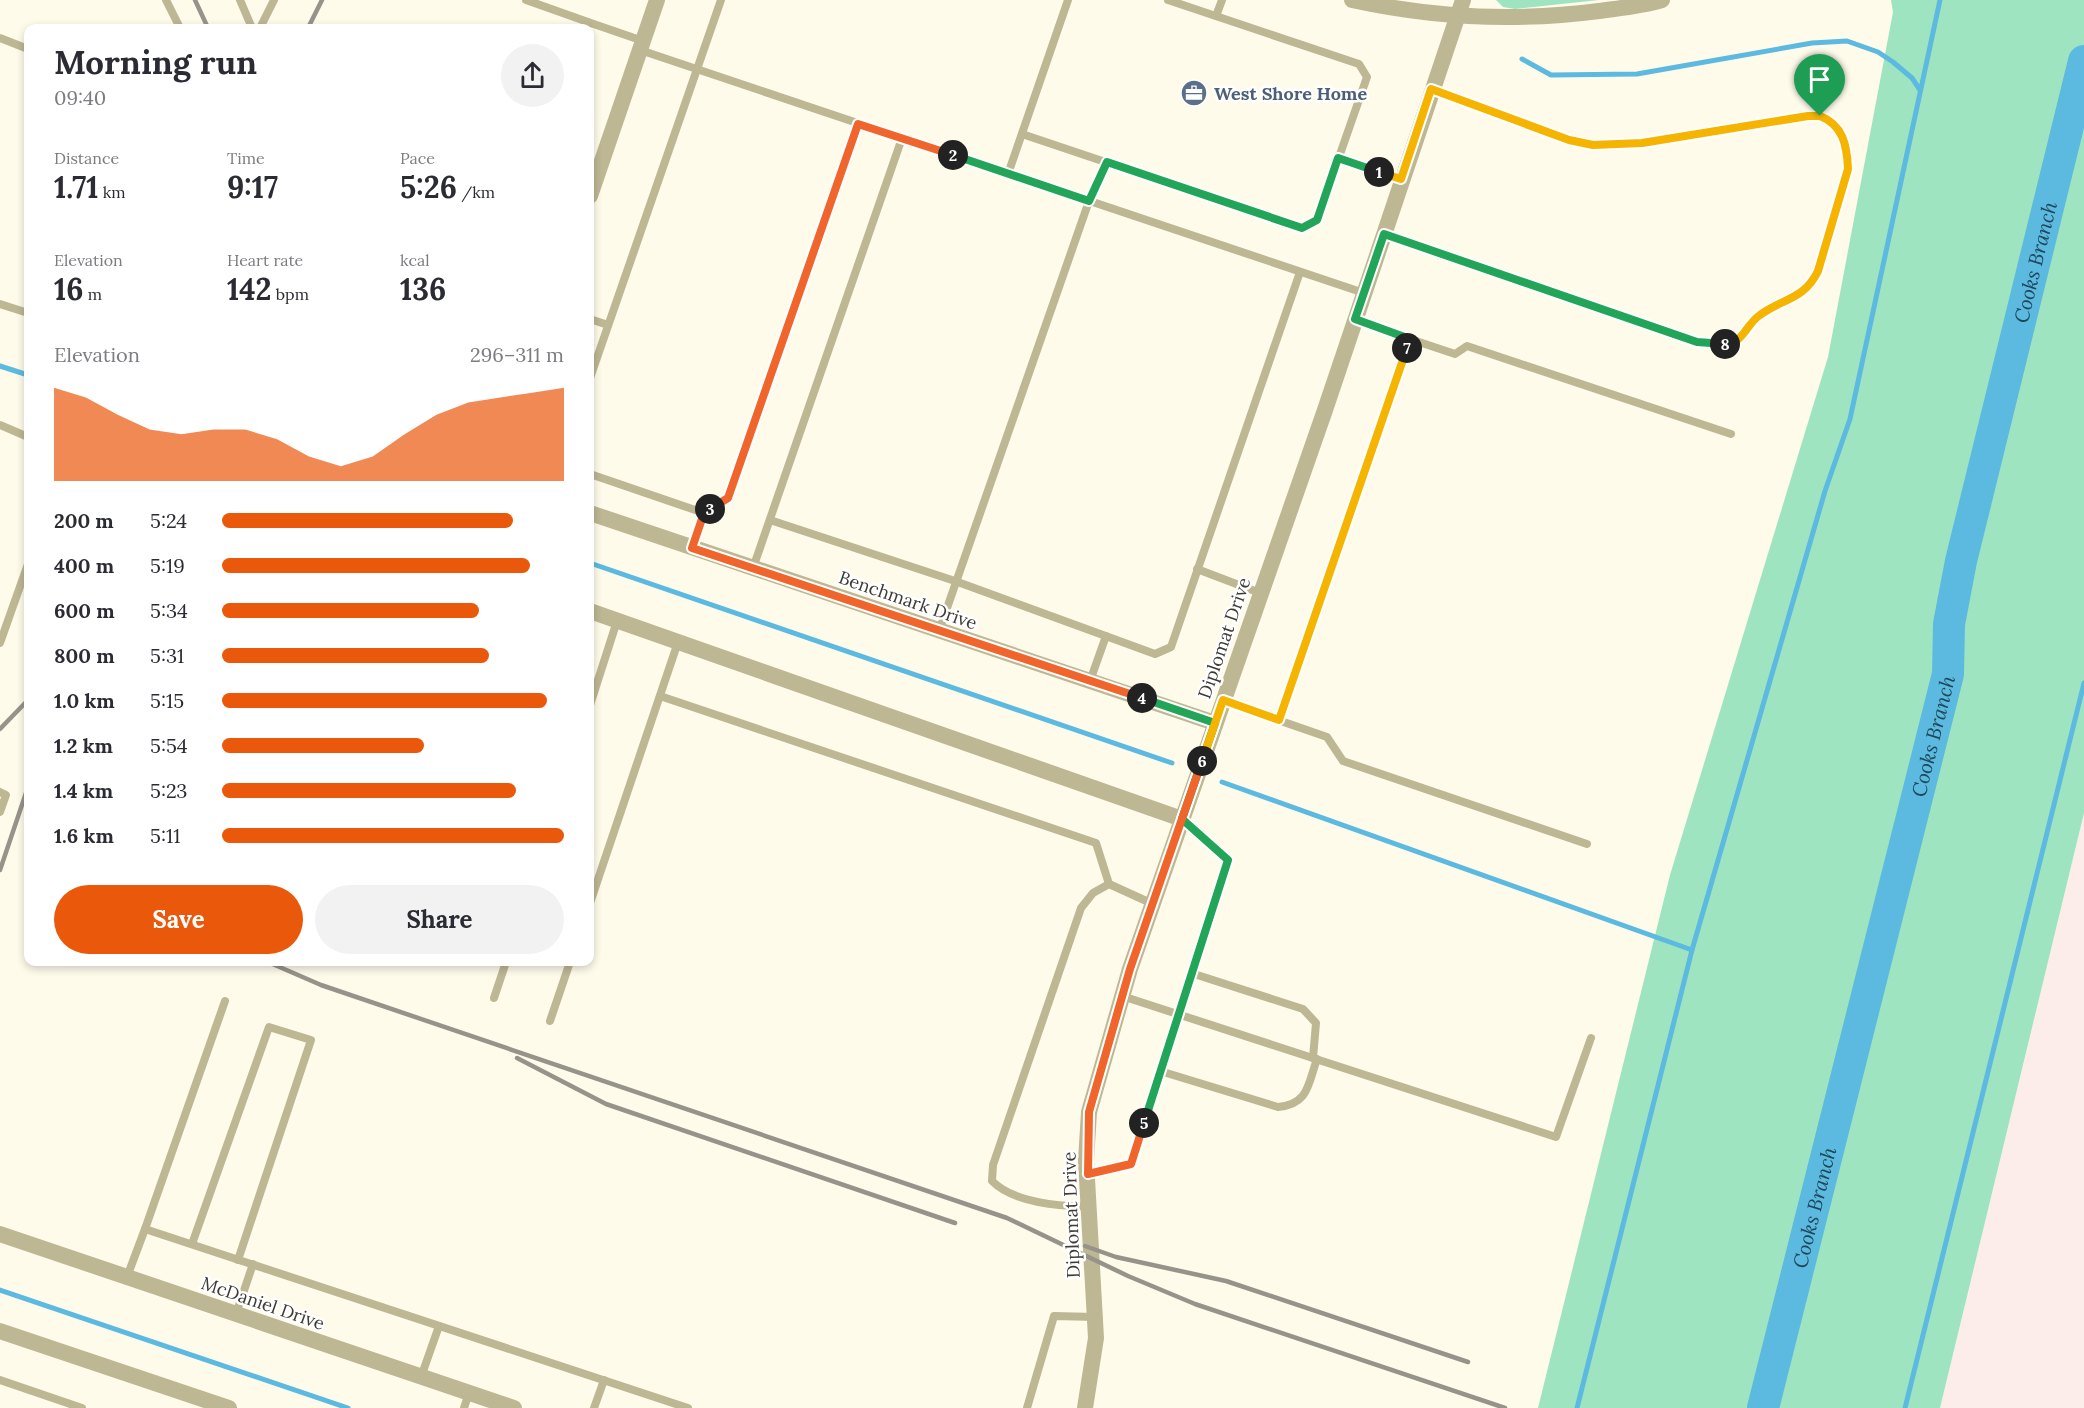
<!DOCTYPE html>
<meta charset="utf-8">
<style>
body{margin:0;font-family:Lora,serif;background:#f2f2f3;color:#2b2b33;height:100vh;display:flex;flex-direction:column;font-size:22px;white-space:nowrap}
*{box-sizing:border-box;margin:0}
p{font-size:20px;color:#7c7c81}
.icon{flex:none;width:33px;height:33px;fill:none;stroke:currentColor;stroke-width:2;stroke-linecap:round;stroke-linejoin:round}
.map{position:relative;flex:1;overflow:hidden}
.sheet{position:absolute;left:24px;top:24px;width:570px;height:942px;display:flex;flex-direction:column;background:#fff;border-radius:12px;box-shadow:0 3px 9px #0003}
.sheet>*{flex:none}
.pin{position:absolute;display:grid;place-items:center;width:51px;height:51px;color:#fff;margin:-62px -26px;border-radius:50% 50% 50% 0;rotate:-45deg;box-shadow:0 0 6px #0007}
.pin .icon{rotate:45deg}
.km{position:absolute;width:30px;height:30px;margin:-15px;border-radius:50%;background:#222;color:#fff;font-size:16px;line-height:30px;text-align:center}
.round{display:grid;place-items:center;flex:none;width:63px;height:63px;border-radius:32px;background:#f2f2f3}
.headline{display:flex;align-items:center;justify-content:space-between;height:102px;padding:0 30px}
h1{font-size:33px;font-weight:700;line-height:45px}
.stats{display:grid;grid-template-columns:repeat(3,1fr);gap:9px;height:102px;padding:6px 30px}
.stats div{display:grid;align-content:center}
.stats b{font-size:30px;font-weight:700}
.stats small{font-size:16px;font-weight:400}
.stats p{font-size:16px}
.chart{height:168px;padding:12px 30px}
.chart p{display:flex;justify-content:space-between}
.chart svg{width:100%;height:108px;margin-top:6px;fill:#ea580c;opacity:.7}
.primary-button{display:flex;gap:12px;margin-top:auto;padding:12px 30px}
.primary-button a{flex:1;height:69px;border-radius:36px;background:#ea580c;color:#fff;font-size:24px;font-weight:700;line-height:69px;text-align:center}
.primary-button a+a{background:#f2f2f3;color:#2b2b33}
ul{padding:0 30px;list-style:none;font-size:20px}
li{display:grid;grid-template-columns:96px 72px 1fr;align-items:center;height:45px}
li i{height:15px;border-radius:8px;background:#ea580c}
.map>svg:first-child{display:block}
.commercial{fill:#fdedea}
.green{fill:#9fe4c1}
.lines{fill:none;stroke-linecap:round;stroke-linejoin:round}
.stream{stroke:#5cbae1;stroke-width:5}
.river{stroke:#5cbae1;stroke-width:32}
.service{stroke:#beb794;stroke-width:8}
.minor{stroke:#beb794;stroke-width:16}
.tertiary{stroke:#beb794;stroke-width:16}
.rail{stroke:#96948a;stroke-width:4.5}
.split-1-casing{stroke:#fff;stroke-width:12}
.split-2-casing{stroke:#fff;stroke-width:12}
.split-3-casing{stroke:#fff;stroke-width:12}
.split-4-casing{stroke:#fff;stroke-width:12}
.split-5-casing{stroke:#fff;stroke-width:12}
.split-6-casing{stroke:#fff;stroke-width:12}
.split-7-casing{stroke:#fff;stroke-width:12}
.split-8-casing{stroke:#fff;stroke-width:12}
.split-9-casing{stroke:#fff;stroke-width:12}
.split-1{stroke:#f5b400;stroke-width:8}
.split-2{stroke:#22a559;stroke-width:8}
.split-3{stroke:#f0652b;stroke-width:8}
.split-4{stroke:#f0652b;stroke-width:8}
.split-5{stroke:#22a559;stroke-width:8}
.split-6{stroke:#f0652b;stroke-width:8}
.split-7{stroke:#f5b400;stroke-width:8}
.split-8{stroke:#22a559;stroke-width:8}
.split-9{stroke:#f5b400;stroke-width:8}
.labels{text-anchor:middle;dominant-baseline:central;stroke-width:5;stroke-linejoin:round;paint-order:stroke}
.service-label{font-size:18px;font-weight:bold;fill:#4e5e75;stroke:#fff;text-anchor:start}
.street-label{font-size:18px;fill:#3c3b35;stroke:#fff}
.water-label{font-size:20px;font-style:italic;fill:#1e4758;stroke:#fff}
</style>
<div class="map">
<svg width="2084" height="1408" viewBox="0 0 2084 1408">
<rect width="100%" height="100%" fill="#fefbeb"/>
<path class="commercial" d="M2084 813V1408H1940Z"/>
<g class="green">
<path d="M1496 0H1599L1515 9 1503 7Z"/>
<path d="M1891 0H2084V813L1940 1408H1538L1670 875 1828 357 1893 12Z"/>
</g>
<g class="lines">
<g class="stream">
<path d="M1522 59 1551 75 1637 74 1812 43 1847 41 1878 52 1893 62 1912 78 1920 90"/>
<path d="M0 366 28 375"/>
<path d="M590 563 1172 763"/>
<path d="M1222 782 1692 950"/>
<path d="M0 1290 348 1408"/>
<path d="M1577 1408 1692 950 1825 491 1850 419 1940 0"/>
<path d="M1905 1408 2084 683"/>
</g>
<path class="river" id="s1" d="M1763 1408 1948 674 1949 624 1961 561 2084 61"/>
<g class="service">
<path d="M166 0 180 28"/>
<path d="M240 0 252 28"/>
<path d="M526 0 588 22"/>
<path d="M1216 16 1222 0"/>
<path d="M260 28 274 0"/>
<path d="M586 28 588 22 643 41"/>
<path d="M0 38 28 49"/>
<path d="M640 50 1364 293"/>
<path d="M1022 134 1302 228 1317 220 1367 77 1359 64 1168 0"/>
<path d="M1339 158 1401 179"/>
<path d="M1008 174 1068 0"/>
<path d="M1384 234 1697 342 1729 344 1742 338 1757 316 1802 293 1812 284 1848 169C1847 139 1842 118 1808 116L1642 143 1593 145 1569 140 1431 89"/>
<path d="M0 304 28 313"/>
<path d="M590 319 608 325"/>
<path d="M1355 319 1410 339"/>
<path d="M590 378 721 0"/>
<path d="M0 425 28 437"/>
<path d="M590 474 704 513 728 498 858 124"/>
<path d="M770 520 955 581 1155 654 1171 647 1300 272"/>
<path d="M692 548 704 513"/>
<path d="M753 568 902 138"/>
<path d="M1197 569 1260 593"/>
<path d="M939 631 1089 201 1107 162"/>
<path d="M0 643 28 564"/>
<path d="M1090 681 1106 636"/>
<path d="M660 696 1096 843 1109 884 1153 904"/>
<path d="M1223 701 1327 737 1343 761 1587 844"/>
<path d="M590 705 617 621"/>
<path d="M1279 720 1410 339 1455 354 1467 346 1731 434"/>
<path d="M0 792 6 795 0 812"/>
<path d="M590 903 678 642"/>
<path d="M1191 973 1303 1009 1316 1023 1313 1058"/>
<path d="M1122 996 1556 1137 1591 1038"/>
<path d="M494 998 506 962"/>
<path d="M550 1021 570 962"/>
<path d="M1160 1071 1278 1107C1309 1104 1308 1084 1317 1059"/>
<path d="M1087 1174 1131 1164 1228 860 1182 820"/>
<path d="M1090 1206C1061 1207 1014 1203 992 1181L993 1165 1081 908 1093 893 1109 884"/>
<path d="M145 1229 225 1001"/>
<path d="M192 1244 269 1027 311 1040 238 1260"/>
<path d="M127 1277 145 1229 688 1408"/>
<path d="M236 1314 253 1264"/>
<path d="M421 1377 439 1326"/>
<path d="M0 1380 82 1408"/>
<path d="M464 1408 469 1393"/>
<path d="M594 1408 604 1380"/>
<path d="M1027 1408 1054 1316 1095 1317"/>
</g>
<g class="minor">
<path d="M590 196 657 0"/>
<path d="M590 513 1215 723"/>
<path d="M590 611 1182 819"/>
<path d="M0 1234 514 1408"/>
<path d="M0 1331 229 1408"/>
<path d="M1085 1408 1096 1338 1086 1161 1089 1112 1130 969 1325 410 1463 0"/>
</g>
<path class="tertiary" d="M1352 0C1434 18 1515 22 1599 11 1620 8 1642 6 1662 0"/>
<g class="rail">
<path d="M195 0 208 28"/>
<path d="M308 28 322 0"/>
<path d="M0 729 28 700"/>
<path d="M0 870 28 787"/>
<path d="M268 962 321 985 1007 1218 1128 1276 1195 1304 1505 1408"/>
<path d="M517 1058 606 1104 955 1223"/>
<path d="M1085 1246 1116 1257 1226 1281 1468 1362"/>
</g>
</g>
<g class="lines">
<defs>
<path id="split-1" d="M1379 172 1401 179 1431 89 1569 140 1593 145 1642 143 1808 116H1820"/>
<path id="split-2" d="M953 155 1089 201 1107 162 1302 228 1317 220 1338 158 1379 172"/>
<path id="split-3" d="M710 509 728 498 858 124 953 155"/>
<path id="split-4" d="M710 509 704 513 692 548 1142 698"/>
<path id="split-5" d="M1142 698 1215 723 1182 819 1228 860 1144 1123"/>
<path id="split-6" d="M1144 1123 1131 1164 1088 1174 1089 1112 1130 969 1202 761"/>
<path id="split-7" d="M1202 761 1223 700 1279 720 1407 348"/>
<path id="split-8" d="M1407 348 1410 339 1355 319 1384 234 1697 342 1725 344"/>
<path id="split-9" d="M1725 344C1744 343 1746 324 1760 315 1783 298 1804 300 1818 271L1848 169C1847 145 1843 125 1820 116"/>
</defs>
<use href="#split-1" class="split-1-casing"/>
<use href="#split-2" class="split-2-casing"/>
<use href="#split-3" class="split-3-casing"/>
<use href="#split-4" class="split-4-casing"/>
<use href="#split-5" class="split-5-casing"/>
<use href="#split-6" class="split-6-casing"/>
<use href="#split-7" class="split-7-casing"/>
<use href="#split-8" class="split-8-casing"/>
<use href="#split-9" class="split-9-casing"/>
<use href="#split-1" class="split-1"/>
<use href="#split-2" class="split-2"/>
<use href="#split-3" class="split-3"/>
<use href="#split-4" class="split-4"/>
<use href="#split-5" class="split-5"/>
<use href="#split-6" class="split-6"/>
<use href="#split-7" class="split-7"/>
<use href="#split-8" class="split-8"/>
<use href="#split-9" class="split-9"/>
</g>
<defs>
<symbol id="office-disc" viewBox="-11 -11 22 22"><circle r="9.5" fill="#5c6f8a" stroke="#fff"/><path d="M-6-3h4V-5.5h4V-3h4V5H-6ZM-1-4.5V-3h2v-1.5ZM-6 0V1H6V0Z" fill="#fff"/></symbol>
</defs>
<g fill-rule="evenodd">
<use href="#office-disc" x="1179" y="78" width="30" height="30"/>
</g>
<g class="labels">
<g class="service-label">
<text x="1214" y="93">West Shore Home</text>
</g>
<g class="street-label">
<text transform="translate(908 600) rotate(19)">Benchmark Drive</text>
<text transform="translate(1224 638) rotate(-71)">Diplomat Drive</text>
<text transform="translate(1071 1215) rotate(-92)">Diplomat Drive</text>
<text transform="translate(263 1303) rotate(19)">McDaniel Drive</text>
</g>
<g class="water-label">
<text stroke="none"><textPath href="#s1" startOffset="1179">Cooks Branch</textPath></text>
<text stroke="none"><textPath href="#s1" startOffset="693">Cooks Branch</textPath></text>
<text stroke="none"><textPath href="#s1" startOffset="207">Cooks Branch</textPath></text>
</g>
</g>
</svg>
<div class="pin" style="left:1820px;top:116px;background:#1e9e55"><svg class="icon" aria-label="arrive" viewBox="0 0 24 24"><path d="M6 21V4h12l-3 4 3 4H6"/></svg></div>
<b class="km" style="left:1379px;top:172px">1</b>
<b class="km" style="left:953px;top:155px">2</b>
<b class="km" style="left:710px;top:509px">3</b>
<b class="km" style="left:1142px;top:698px">4</b>
<b class="km" style="left:1144px;top:1123px">5</b>
<b class="km" style="left:1202px;top:761px">6</b>
<b class="km" style="left:1407px;top:348px">7</b>
<b class="km" style="left:1725px;top:344px">8</b>
<section class="sheet">
<div class="headline"><div><h1>Morning run</h1><p>09:40</p></div><a class="round"><svg class="icon" aria-label="share" viewBox="0 0 24 24"><path d="M12 15V3M7 8l5-5 5 5M5 13v7h14v-7"/></svg></a></div>
<div class="stats">
<div><p>Distance</p><b>1.71<small> km</small></b></div>
<div><p>Time</p><b>9:17</b></div>
<div><p>Pace</p><b>5:26<small> /km</small></b></div>
</div>
<div class="stats">
<div><p>Elevation</p><b>16<small> m</small></b></div>
<div><p>Heart rate</p><b>142<small> bpm</small></b></div>
<div><p>kcal</p><b>136</b></div>
</div>
<div class="chart"><p><span>Elevation</span>296–311 m</p>
<svg viewBox="0 0 160 44" preserveAspectRatio="none"><path d="M0 44V6L10 10L20 17L30 23L40 25L50 23L60 23L70 27L80 34L90 38L100 34L110 25L120 17L130 12L140 10L150 8L160 6V44z"/></svg>
</div>
<ul>
<li><b>200 m</b>5:24<i style="width:85%"></i></li>
<li><b>400 m</b>5:19<i style="width:90%"></i></li>
<li><b>600 m</b>5:34<i style="width:75%"></i></li>
<li><b>800 m</b>5:31<i style="width:78%"></i></li>
<li><b>1.0 km</b>5:15<i style="width:95%"></i></li>
<li><b>1.2 km</b>5:54<i style="width:59%"></i></li>
<li><b>1.4 km</b>5:23<i style="width:86%"></i></li>
<li><b>1.6 km</b>5:11<i style="width:100%"></i></li>
</ul>
<div class="primary-button"><a>Save</a><a>Share</a></div>
</section>
</div>
